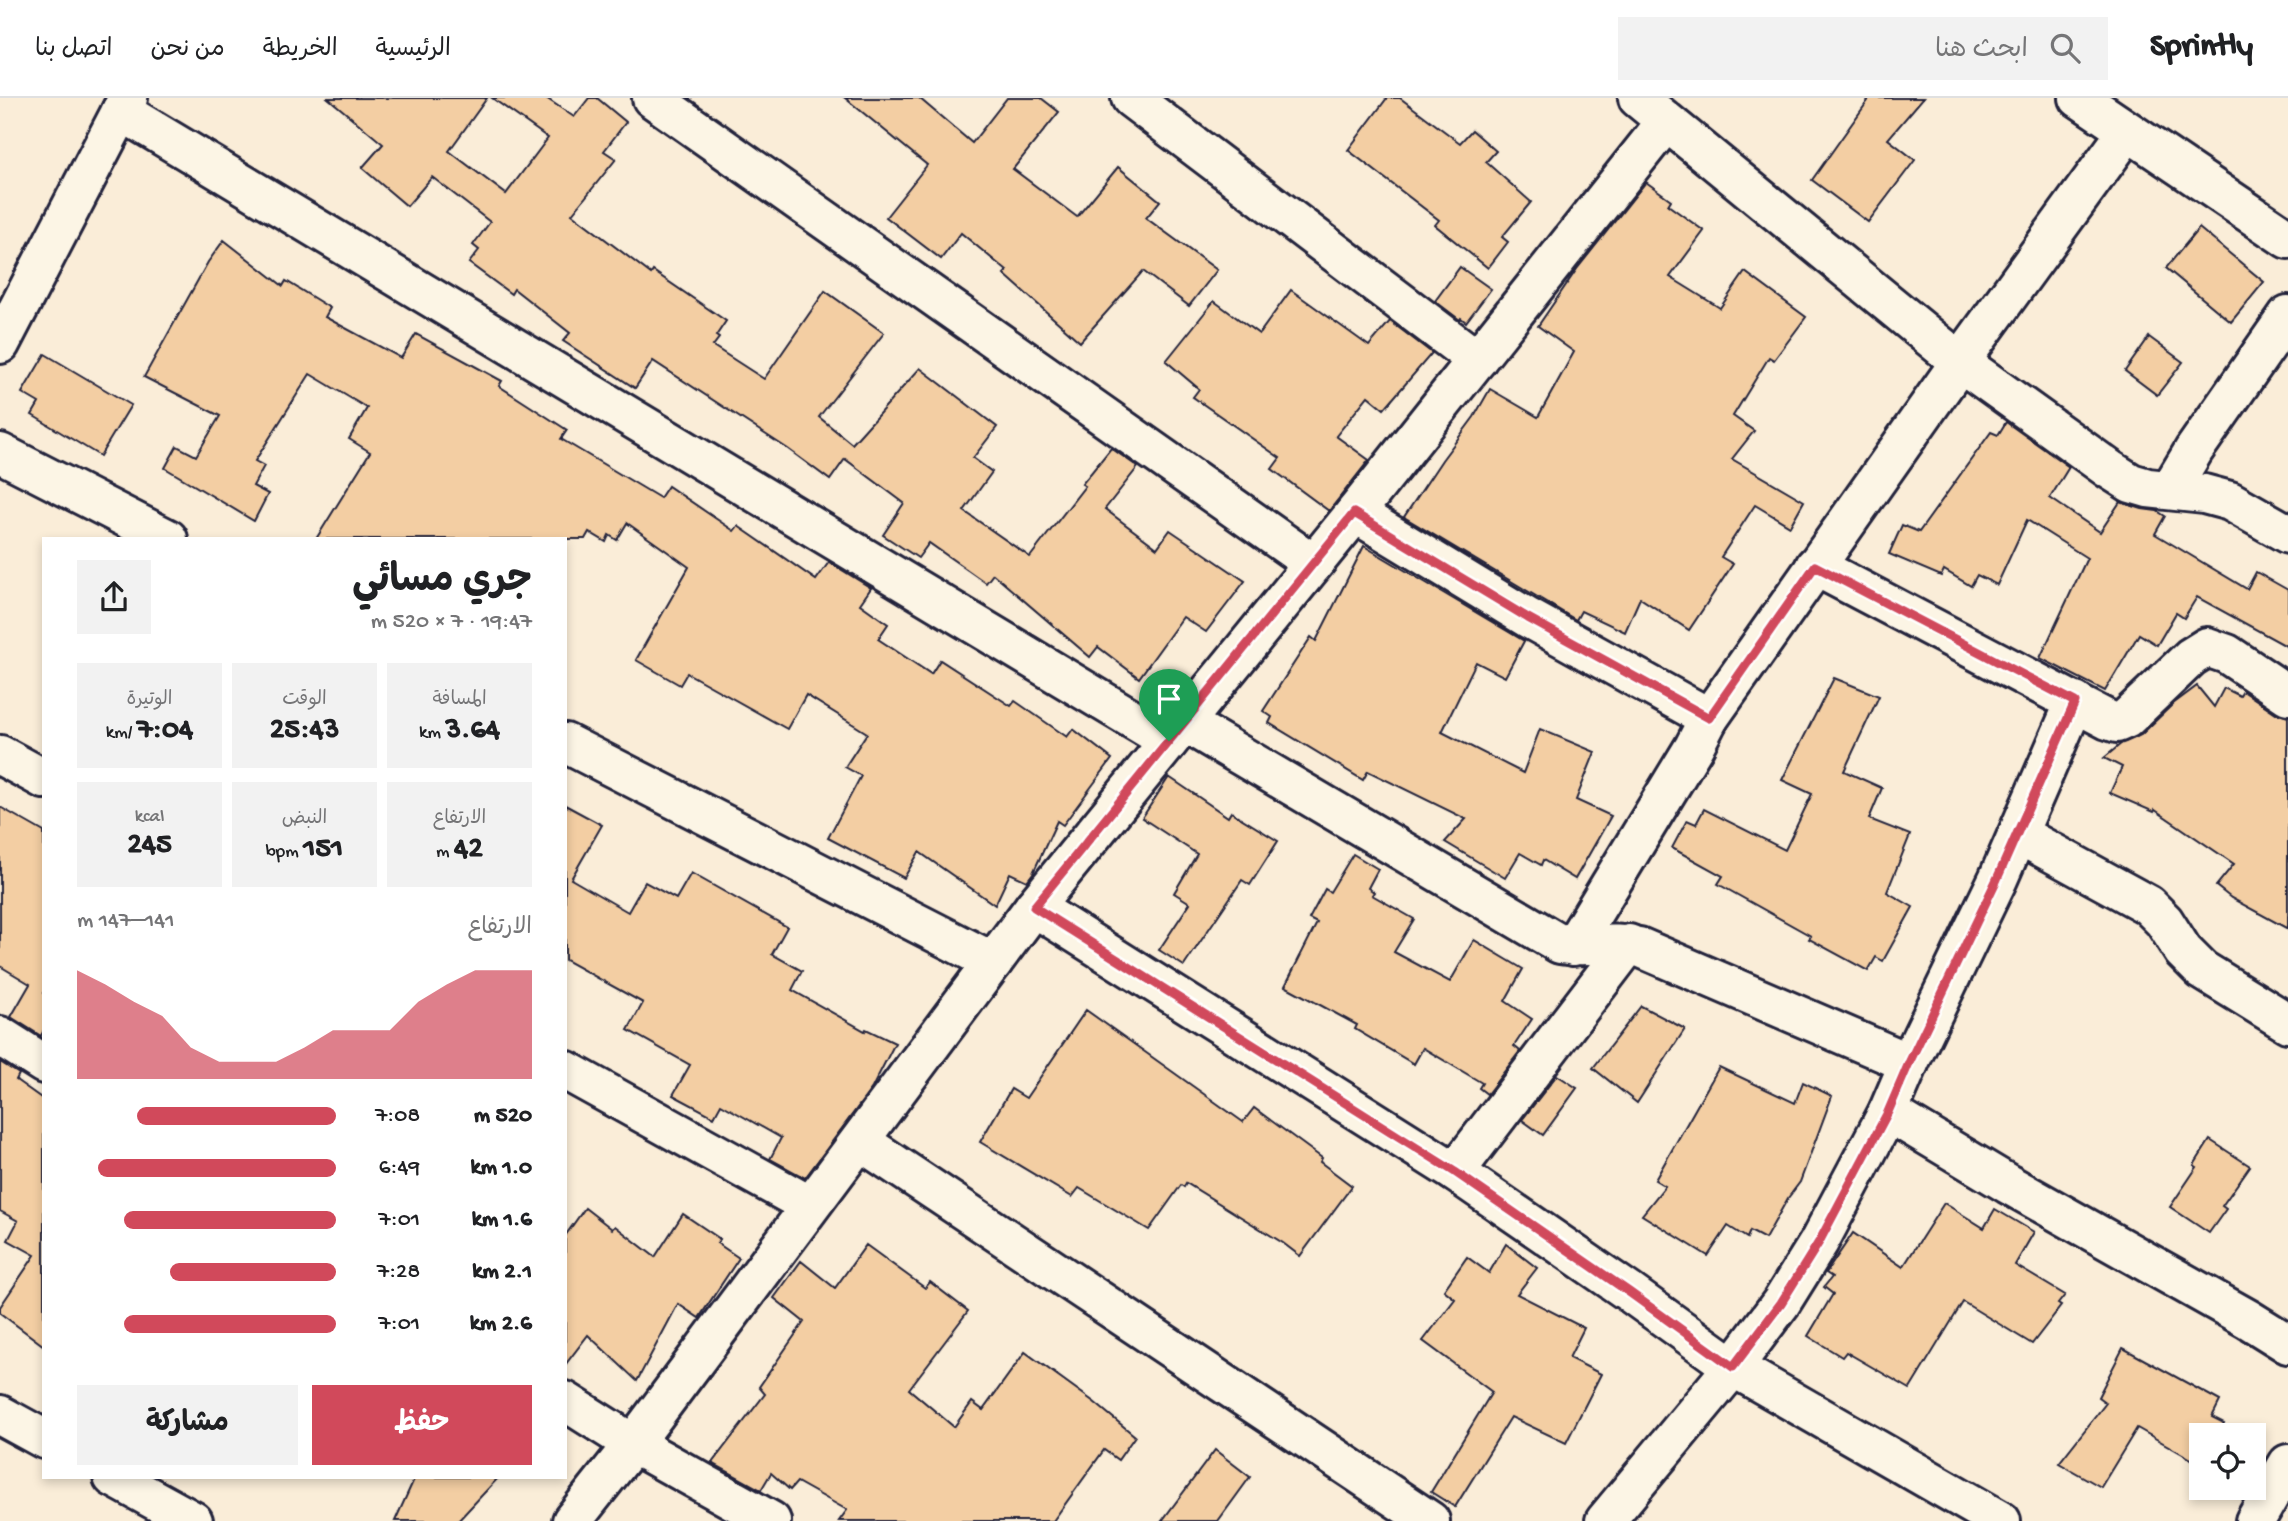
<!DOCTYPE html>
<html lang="ar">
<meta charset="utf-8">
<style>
body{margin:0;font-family:"Gochi Hand","Playpen Sans Arabic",sans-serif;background:#f2f2f2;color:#202124;direction:rtl;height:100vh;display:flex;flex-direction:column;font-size:26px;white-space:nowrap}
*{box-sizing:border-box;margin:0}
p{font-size:23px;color:#757577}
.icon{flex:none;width:38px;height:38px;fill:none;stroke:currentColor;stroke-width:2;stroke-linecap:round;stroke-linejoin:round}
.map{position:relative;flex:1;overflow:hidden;direction:ltr}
.sheet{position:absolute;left:42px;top:439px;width:525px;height:942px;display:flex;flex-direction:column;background:#fff;border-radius:0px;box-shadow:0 4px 10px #0003;direction:rtl}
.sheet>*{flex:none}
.tools{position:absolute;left:2189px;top:1325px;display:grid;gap:14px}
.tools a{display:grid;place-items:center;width:77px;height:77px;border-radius:0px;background:#fff;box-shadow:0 4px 10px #0003;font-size:35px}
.pin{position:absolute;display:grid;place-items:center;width:60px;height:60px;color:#fff;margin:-72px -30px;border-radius:50% 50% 50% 0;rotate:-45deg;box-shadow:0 0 7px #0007}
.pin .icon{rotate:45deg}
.round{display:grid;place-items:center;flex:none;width:74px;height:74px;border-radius:0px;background:#f2f2f2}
.summary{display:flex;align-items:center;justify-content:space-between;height:119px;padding:0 35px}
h1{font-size:38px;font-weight:700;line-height:52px}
.figures{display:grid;grid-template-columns:repeat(3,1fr);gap:10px;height:119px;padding:7px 35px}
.figures div{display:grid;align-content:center;border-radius:0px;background:#f2f2f2;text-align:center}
.figures b{font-size:30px;font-weight:700}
.figures small{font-size:19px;font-weight:400}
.figures p{font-size:19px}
.chart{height:196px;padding:14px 35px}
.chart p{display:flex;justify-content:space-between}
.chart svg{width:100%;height:126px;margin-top:7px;fill:#d1495b;opacity:.7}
.action{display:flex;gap:14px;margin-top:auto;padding:14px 35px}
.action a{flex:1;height:80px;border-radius:0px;background:#d1495b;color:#fff;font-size:28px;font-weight:700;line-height:80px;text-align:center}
.action a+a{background:#f2f2f2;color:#202124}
ul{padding:0 35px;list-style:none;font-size:23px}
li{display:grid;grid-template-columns:112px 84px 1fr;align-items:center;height:52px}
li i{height:18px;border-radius:9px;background:#d1495b}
header{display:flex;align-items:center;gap:42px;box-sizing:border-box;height:98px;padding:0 35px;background:#fff;border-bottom:2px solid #e0e0e0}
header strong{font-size:33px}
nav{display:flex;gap:38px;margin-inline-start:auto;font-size:24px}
.search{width:490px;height:63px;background:#f2f2f2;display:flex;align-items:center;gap:18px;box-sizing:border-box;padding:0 24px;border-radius:0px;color:#757577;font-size:26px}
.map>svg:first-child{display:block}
.building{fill:#f3cea3;stroke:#22223b;stroke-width:2}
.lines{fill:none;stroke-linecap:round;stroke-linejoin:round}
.street-casing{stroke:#22223b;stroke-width:44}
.street{stroke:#fcf5e5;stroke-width:38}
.route-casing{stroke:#fff;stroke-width:14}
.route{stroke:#d1495b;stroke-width:9}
</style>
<header>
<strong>Sprintly</strong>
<div class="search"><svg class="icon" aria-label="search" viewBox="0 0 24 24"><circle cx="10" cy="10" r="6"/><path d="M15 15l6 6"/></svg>ابحث هنا</div>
<nav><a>الرئيسية</a><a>الخريطة</a><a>من نحن</a><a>اتصل بنا</a></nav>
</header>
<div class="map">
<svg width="2288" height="1423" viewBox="0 0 2288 1423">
<rect width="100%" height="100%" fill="#faedd8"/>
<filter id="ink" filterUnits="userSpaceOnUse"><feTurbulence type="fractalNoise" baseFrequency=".0143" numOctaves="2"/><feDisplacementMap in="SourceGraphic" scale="14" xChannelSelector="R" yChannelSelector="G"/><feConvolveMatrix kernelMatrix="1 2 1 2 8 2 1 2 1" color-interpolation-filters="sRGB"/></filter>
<g filter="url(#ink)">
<g class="building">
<path d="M328 0H487L449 53 506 96 548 40 492 0H546L574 19 589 0H597L626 24 604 53 616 61 572 116 651 176 653 173 726 223 716 238 719 240 713 248 764 281 825 193 884 235 819 319 852 346 920 270 997 329 973 360 992 374 964 413 1030 459 1085 388 1082 386 1111 350 1138 369 1105 411 1157 450 1170 432 1245 483 1206 534 1183 519 1139 580 1098 549 1090 559 993 476 986 485 929 445 918 460 883 437 904 405 845 361 830 382 788 351 653 263 635 290 563 243 570 235 514 191 511 196 469 165 479 152 473 147 490 124 432 79 407 108 362 70 383 46Z"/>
<path d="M845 0H919L972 45 1007 0H1041L1059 14 1013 71 1077 119 1118 69 1160 103 1146 120 1217 172 1189 208 1143 173 1080 244 1004 176 1007 173 961 135 941 161 886 119 927 67Z"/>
<path d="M1387 0H1400L1460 45 1472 32 1496 53 1486 64 1531 104 1502 139 1508 144 1488 170 1435 127 1439 122 1348 52Z"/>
<path d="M1870 0H1923L1888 41 1915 62 1868 124 1812 82Z"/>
<path d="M1646 84 1671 102 1668 107 1704 133 1670 179 1720 210 1745 174 1806 219 1774 262 1769 259 1733 318 1754 333 1732 361 1804 403 1790 428 1755 407 1721 459 1733 466 1689 532 1640 500 1625 534 1581 513 1576 522 1404 419 1442 362 1474 319 1490 291 1538 319 1574 254 1538 228 1577 171Z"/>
<path d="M2199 130 2264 184 2231 224 2166 170Z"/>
<path d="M224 142 283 188 286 183 330 210 325 219 401 260 416 236 502 283 499 288 567 332 561 341 660 400 668 388 734 433 738 428 816 482 829 464 871 490 860 506 888 526 878 541 931 576 940 562 1011 608 1015 603 1067 639 1073 631 1112 661 1063 727 1057 723 1033 775 1027 783 1010 775 995 807 919 754 904 780 828 740 861 678 845 669 867 635 806 597 787 631 687 575 680 587 636 562 689 469 627 425 617 442 609 437 606 444 589 434 585 441H316L370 354 349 341 367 310 310 276 255 363 264 368 253 388 268 396 254 423 165 370 177 348 196 358 220 318 144 279 208 164Z"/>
<path d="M1460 169 1491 191 1466 224 1461 220 1460 222 1435 203Z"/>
<path d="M1291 192 1369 248 1390 223 1432 255 1384 311 1368 298 1336 338 1369 362 1329 413 1272 371 1280 360 1193 299 1199 291 1166 263 1214 203 1259 236Z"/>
<path d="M2149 239 2183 264 2157 297 2125 273Z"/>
<path d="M45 256 131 307 100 358 32 317 39 305 22 295Z"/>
<path d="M2006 324 2069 369 2050 400 2100 434 2120 404 2142 411 2157 413 2165 418 2155 436 2247 491 2256 474 2288 492V549L2197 499 2184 520 2176 515 2157 547 2139 536 2105 593 2040 560 2087 460 2027 422 1997 487 1977 477 1971 488 1944 472 1941 478 1889 456 1902 427 1919 434 1991 334 1998 337Z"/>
<path d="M1364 448 1524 543 1505 579 1476 564 1442 634 1523 675 1540 631 1595 654 1576 702 1611 718 1575 781 1543 762 1541 767 1520 755 1505 780 1445 744 1466 721 1368 673 1363 682 1269 625 1272 619 1263 613 1311 539 1316 543Z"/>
<path d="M1834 580 1879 598 1844 673 1882 690 1869 721 1910 737 1887 794 1913 809 1883 863 1876 859 1868 873 1809 841 1811 838 1718 786 1723 778 1672 750 1687 722 1696 726 1704 711 1785 752 1812 696 1782 682Z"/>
<path d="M2197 588 2214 609 2224 590 2240 598 2243 593 2276 615 2288 619V831L2231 800 2216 788 2234 766 2155 712 2154 714 2110 695 2122 669 2104 660 2122 645 2141 637 2173 606Z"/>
<path d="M1169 679 1228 719 1231 714 1278 743 1250 787 1242 782 1184 868 1159 852 1190 805 1174 795 1197 756 1142 720Z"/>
<path d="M565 707 602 727 571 781 628 814 645 784 676 801 691 775 787 829 772 856 802 873 792 892 865 933 866 931 895 945 872 990 805 1080 770 1061 781 1040 721 1006 714 1019 673 997 690 967 628 932 643 905 565 862Z"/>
<path d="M0 709 44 734V932L41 938 11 919 30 886 0 868Z"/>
<path d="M1353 756 1378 771 1368 790 1374 794 1372 797 1414 821 1394 854 1450 884 1474 842 1523 871 1505 903 1532 921 1514 948 1520 953 1487 996 1479 990 1482 985 1423 950 1414 966 1355 931 1357 927 1285 888 1317 825 1309 821 1325 791 1330 794Z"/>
<path d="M1641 908 1685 931 1637 1005 1593 970Z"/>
<path d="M1086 912 1243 1024 1254 1010 1322 1060 1320 1064 1352 1088 1300 1158 1283 1145 1186 1085 1184 1089 1181 1087 1149 1132 1079 1090 1072 1099 980 1044 1011 991 1026 1000Z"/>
<path d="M0 964 19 976 16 982 44 1002V1248L0 1215V1209L35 1157 8 1142 18 1123 0 1113Z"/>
<path d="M1719 969 1795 1005 1803 984 1832 998 1800 1084 1788 1100 1765 1141 1750 1133 1747 1140 1728 1128 1708 1158 1642 1117 1665 1088 1655 1082Z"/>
<path d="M1557 977 1577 990 1543 1037 1522 1022Z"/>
<path d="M2210 1042 2250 1068 2222 1108 2226 1111 2209 1135 2170 1109 2197 1069 2194 1067Z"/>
<path d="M1944 1105 1984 1130 1995 1111 2034 1134 2015 1167 2065 1197 2058 1206 2061 1208 2032 1246 1963 1204 1910 1291 1846 1254 1842 1259 1808 1238 1833 1196 1824 1189 1832 1179 1826 1175 1853 1135 1903 1169Z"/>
<path d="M585 1110 612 1131 615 1128 655 1159 683 1116 720 1141 717 1145 739 1160 699 1220 678 1206 637 1283 588 1237 565 1267V1138Z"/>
<path d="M1506 1146 1537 1170 1517 1196 1584 1230 1569 1260 1601 1276 1566 1345 1511 1319 1455 1409 1431 1394 1492 1294 1423 1243 1455 1201 1444 1192 1467 1159 1489 1175Z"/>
<path d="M866 1147 925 1190 930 1184 968 1213 909 1291 954 1329 972 1304 983 1312 1025 1254 1094 1304 1135 1338 1118 1362 1104 1352 1053 1423H839L847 1412 797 1384 790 1392 771 1375 761 1392 712 1365 765 1296 759 1289 804 1224 774 1200 801 1163 835 1190Z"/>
<path d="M2123 1250 2220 1303 2212 1319 2224 1325 2218 1337H2202V1367L2137 1330 2101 1389 2059 1365 2106 1305 2098 1299Z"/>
<path d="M1215 1352 1250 1379 1218 1423H1162Z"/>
<path d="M415 1379H499L458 1423H395Z"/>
</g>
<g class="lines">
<defs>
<g id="street">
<path d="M652 0 1312 465"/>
<path d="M1131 0 1477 262"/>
<path d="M1638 0 1960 264 2109 371 2131 385 2148 390 2204 396 2230 403 2288 436"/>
<path d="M2079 0 2288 141"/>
<path d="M121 13 1169 643"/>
<path d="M0 246 128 0"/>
<path d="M0 355 168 441"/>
<path d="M2170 392 2194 352 2288 217"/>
<path d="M1355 415 1528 520 1709 620"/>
<path d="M1815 468 2108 622 2117 625 2126 621 2191 559 2207 549 2227 556 2288 597"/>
<path d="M1184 624 1560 846C1587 850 1612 843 1639 849L1909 965"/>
<path d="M565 645 993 864"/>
<path d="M0 657 44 681"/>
<path d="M2018 736 2148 807 2164 823 2183 853 2202 872 2288 925"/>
<path d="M1034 809 1455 1074 1629 1194 1733 1269 2001 1423"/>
<path d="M1573 848 1694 649 1709 620 1960 264 2127 34"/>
<path d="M0 938 44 966"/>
<path d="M565 972 809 1107"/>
<path d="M1888 1014 2008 1086 2248 1221 2288 1246"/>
<path d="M860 1043 1430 1423"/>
<path d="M1455 1074 1629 846"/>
<path d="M565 1303 633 1346 771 1423"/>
<path d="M0 1317 44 1341"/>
<path d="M113 1379 193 1423"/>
<path d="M572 1423 633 1346 1034 809 1355 415 1666 24"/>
<path d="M1605 1423 1733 1269 1781 1205 1819 1144 1888 1014 1909 965 1998 781 2075 604"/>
<path d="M2255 1423 2288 1366"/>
</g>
</defs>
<use href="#street" class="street-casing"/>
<use href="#street" class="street"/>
</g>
</g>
<g class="lines" filter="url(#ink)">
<defs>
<path id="route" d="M1354 415 1528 520 1709 620 1815 468 2075 604 1997 781 1909 965 1888 1014 1819 1144 1781 1205 1733 1269 1629 1194 1455 1074 1034 809Z"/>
</defs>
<use href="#route" class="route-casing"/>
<use href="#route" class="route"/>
</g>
</svg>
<div class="tools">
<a><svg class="icon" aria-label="locate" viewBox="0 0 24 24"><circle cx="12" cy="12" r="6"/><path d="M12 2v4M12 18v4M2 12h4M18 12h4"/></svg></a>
</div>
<div class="pin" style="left:1169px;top:643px;background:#1e9e55"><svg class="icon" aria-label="arrive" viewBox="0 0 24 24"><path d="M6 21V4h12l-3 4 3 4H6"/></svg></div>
<section class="sheet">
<div class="summary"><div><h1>جري مسائي</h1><p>19:47 · 7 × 520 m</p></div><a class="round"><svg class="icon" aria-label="share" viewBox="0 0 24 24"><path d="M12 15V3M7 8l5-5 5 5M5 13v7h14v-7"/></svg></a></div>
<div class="figures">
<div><p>المسافة</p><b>3.64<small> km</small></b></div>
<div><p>الوقت</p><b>25:43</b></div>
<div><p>الوتيرة</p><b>7:04<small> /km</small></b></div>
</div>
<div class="figures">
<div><p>الارتفاع</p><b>42<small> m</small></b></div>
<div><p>النبض</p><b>151<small> bpm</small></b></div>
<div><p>kcal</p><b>245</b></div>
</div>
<div class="chart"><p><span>الارتفاع</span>141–147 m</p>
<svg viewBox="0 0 160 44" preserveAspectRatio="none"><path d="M0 44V6L10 11L20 17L30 22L40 33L50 38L60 38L70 38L80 33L90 27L100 27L110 27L120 17L130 11L140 6L150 6L160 6V44z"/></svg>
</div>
<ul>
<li><b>520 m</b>7:08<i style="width:77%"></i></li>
<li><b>1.0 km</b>6:49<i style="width:92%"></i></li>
<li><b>1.6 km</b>7:01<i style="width:82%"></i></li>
<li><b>2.1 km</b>7:28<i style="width:64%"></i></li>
<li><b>2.6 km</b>7:01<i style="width:82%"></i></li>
</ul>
<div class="action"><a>حفظ</a><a>مشاركة</a></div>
</section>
</div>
